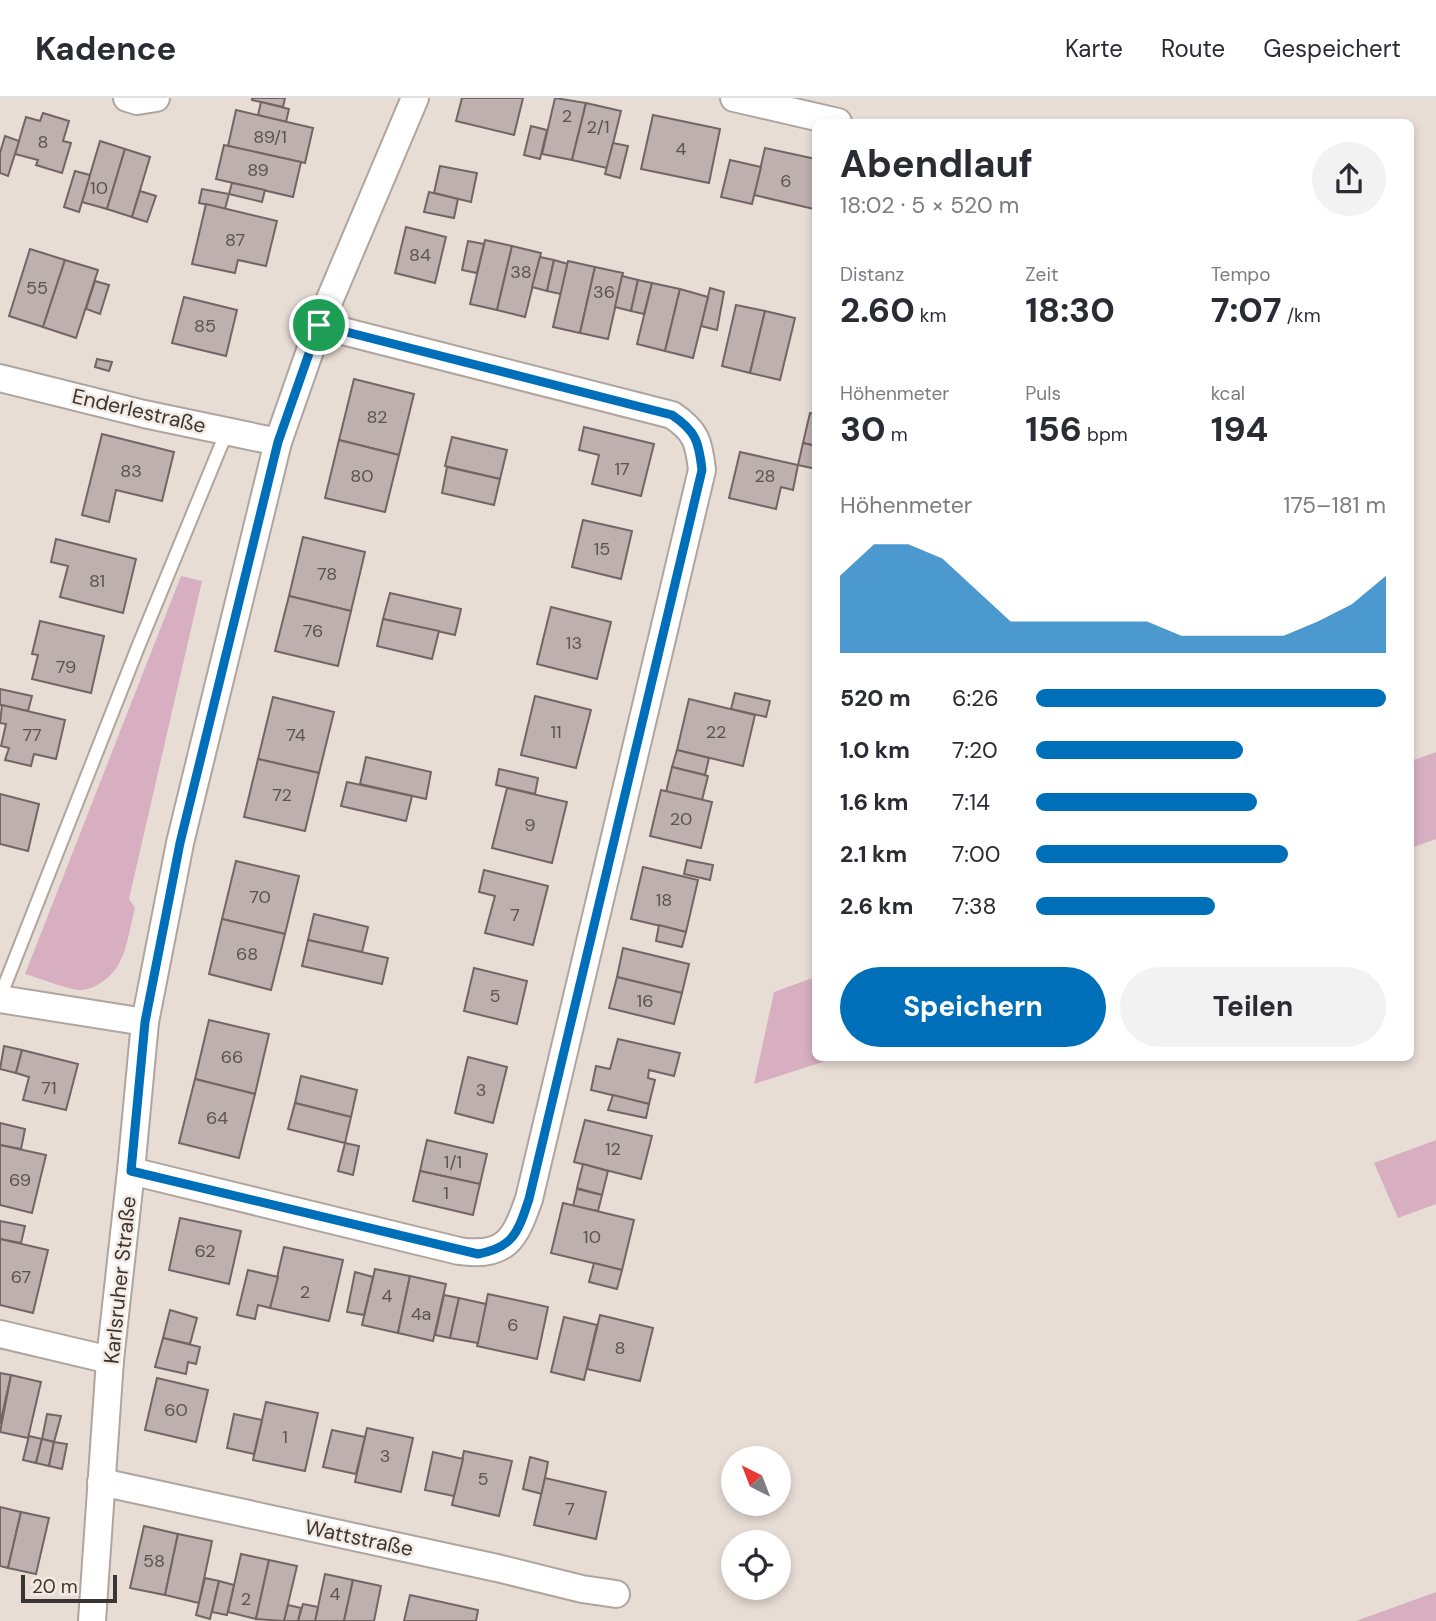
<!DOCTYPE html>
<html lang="de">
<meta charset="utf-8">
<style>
body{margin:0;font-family:"DM Sans",sans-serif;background:#f2f2f3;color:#2b2b33;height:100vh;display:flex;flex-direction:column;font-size:26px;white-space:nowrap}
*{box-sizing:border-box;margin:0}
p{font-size:23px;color:#7c7c81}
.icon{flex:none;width:38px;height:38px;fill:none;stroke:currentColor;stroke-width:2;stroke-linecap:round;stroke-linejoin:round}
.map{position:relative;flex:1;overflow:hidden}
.panel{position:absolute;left:812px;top:21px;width:602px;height:942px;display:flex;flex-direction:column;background:#fff;border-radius:10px;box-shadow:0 4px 10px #0003}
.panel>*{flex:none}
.needle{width:46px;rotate:318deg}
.tools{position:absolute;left:721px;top:1348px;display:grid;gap:14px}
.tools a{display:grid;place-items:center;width:70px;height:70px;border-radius:50%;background:#fff;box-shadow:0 4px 10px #0003;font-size:35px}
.scale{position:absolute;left:21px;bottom:18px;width:96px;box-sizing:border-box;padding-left:7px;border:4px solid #393532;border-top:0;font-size:19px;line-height:24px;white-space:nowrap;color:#393532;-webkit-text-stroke:5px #f5eae2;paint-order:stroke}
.pin{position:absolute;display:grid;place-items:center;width:60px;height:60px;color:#fff;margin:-30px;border:4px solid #fff;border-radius:50%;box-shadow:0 2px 7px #0007}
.round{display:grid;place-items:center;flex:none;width:74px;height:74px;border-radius:37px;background:#f2f2f3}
.overview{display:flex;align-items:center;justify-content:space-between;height:119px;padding:0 28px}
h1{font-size:38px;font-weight:700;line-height:52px}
.stats{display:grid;grid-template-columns:repeat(3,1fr);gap:10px;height:119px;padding:7px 28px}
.stats div{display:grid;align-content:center}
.stats b{font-size:35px;font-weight:700}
.stats small{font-size:19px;font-weight:400}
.stats p{font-size:19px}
.chart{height:196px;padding:14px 28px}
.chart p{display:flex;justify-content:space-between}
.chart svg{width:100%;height:126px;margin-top:7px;fill:#006fba;opacity:.7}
.button{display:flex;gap:14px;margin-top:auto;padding:14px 28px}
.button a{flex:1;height:80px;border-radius:42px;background:#006fba;color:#fff;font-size:28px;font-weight:700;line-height:80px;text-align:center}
.button a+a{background:#f2f2f3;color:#2b2b33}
ul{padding:0 28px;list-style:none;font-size:23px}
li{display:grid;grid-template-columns:112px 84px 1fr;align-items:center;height:52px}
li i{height:18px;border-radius:9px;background:#006fba}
header{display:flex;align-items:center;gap:42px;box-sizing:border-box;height:98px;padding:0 35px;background:#fff;border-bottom:2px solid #e1e1e2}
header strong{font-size:33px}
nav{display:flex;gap:38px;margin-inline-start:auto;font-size:24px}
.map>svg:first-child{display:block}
.green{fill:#d8afc1}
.building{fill:#bdb0ae;stroke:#726564;stroke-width:2}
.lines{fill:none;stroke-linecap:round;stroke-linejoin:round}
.service-casing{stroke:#b0a59e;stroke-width:16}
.minor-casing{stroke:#b0a59e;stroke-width:30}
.service{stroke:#fff;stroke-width:12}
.minor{stroke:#fff;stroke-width:26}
.route-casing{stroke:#fff;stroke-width:14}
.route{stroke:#006fba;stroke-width:9}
.labels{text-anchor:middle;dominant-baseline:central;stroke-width:5;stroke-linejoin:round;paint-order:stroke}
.number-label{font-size:18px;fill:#5a5451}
.street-label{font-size:21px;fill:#393532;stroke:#f5eae2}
</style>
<header>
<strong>Kadence</strong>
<nav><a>Karte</a><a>Route</a><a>Gespeichert</a></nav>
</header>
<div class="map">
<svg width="1436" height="1523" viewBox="0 0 1436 1523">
<rect width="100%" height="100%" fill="#e8ddd5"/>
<g class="green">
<path d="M181 478 202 483 129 801 135 810C127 839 127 870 99 886 93 890 85 892 78 892 61 889 42 881 25 876Z"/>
<path d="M1436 654V741L1411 750V663Z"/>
<path d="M815 879 816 959H838L754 986 774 894Z"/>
<path d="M1436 1042V1106L1398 1120 1374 1065Z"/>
<path d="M1436 1494V1523H1356Z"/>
</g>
<g class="building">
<path d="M252 0H285L283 9 252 2Z"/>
<path d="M462 0H523L514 37 456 23Z"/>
<path d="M555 0 586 5 572 62 542 56Z"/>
<path d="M261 4 289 11 286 24 258 17Z"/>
<path d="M586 5 621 13 607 70 572 62Z"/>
<path d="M236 12 313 30 305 65 228 48Z"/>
<path d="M43 15 69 23 63 43 71 45 62 75 36 67 38 62 15 56 26 19 40 23Z"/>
<path d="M653 17 720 31 709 85 641 71Z"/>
<path d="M531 28 547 32 540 61 524 57Z"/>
<path d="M5 38 19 43 8 78 0 75V55Z"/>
<path d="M100 43 125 51 107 111 82 104Z"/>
<path d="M613 45 628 48 620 80 605 76Z"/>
<path d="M224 47 301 64 293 99 216 81Z"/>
<path d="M765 50 816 61 814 111 754 97Z"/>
<path d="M125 51 150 59 132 119 107 111Z"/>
<path d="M730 62 761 69 752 106 721 99Z"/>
<path d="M440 68 477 75 471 104 434 95Z"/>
<path d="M75 73 90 77 79 114 64 109Z"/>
<path d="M232 85 265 92 262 104 229 96Z"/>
<path d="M202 91 229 96 225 111 199 105Z"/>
<path d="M140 93 156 98 147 124 132 119Z"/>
<path d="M429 94 458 101 454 120 424 114Z"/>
<path d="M206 106 277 123 266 168 238 162 235 175 192 166Z"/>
<path d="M406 129 446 139 435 185 395 175Z"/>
<path d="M485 142 512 148 497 212 470 206Z"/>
<path d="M468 143 484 146 477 175 462 172Z"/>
<path d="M512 148 541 155 525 219 497 212Z"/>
<path d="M30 151 65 162 43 229 9 218Z"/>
<path d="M540 159 554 162 547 193 532 189Z"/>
<path d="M65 162 98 172 76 240 43 229Z"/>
<path d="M554 162 568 166 561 196 547 193Z"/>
<path d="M568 163 595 169 580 235 553 229Z"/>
<path d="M595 169 623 175 608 241 580 235Z"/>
<path d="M622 178 638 182 631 213 615 209Z"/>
<path d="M638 182 652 185 644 216 631 213Z"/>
<path d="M95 183 109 187 100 216 86 211Z"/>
<path d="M652 185 680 191 665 253 637 246Z"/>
<path d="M710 190 724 194 717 232 701 228Z"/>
<path d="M680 191 708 199 693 260 665 253Z"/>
<path d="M184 199 237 212 226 258 172 245Z"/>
<path d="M736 207 765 213 750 275 722 268Z"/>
<path d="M765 213 795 220 780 282 750 275Z"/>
<path d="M97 261 112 264 109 273 95 269Z"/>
<path d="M354 281 414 296 399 357 339 342Z"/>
<path d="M810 315 816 316V348L803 345Z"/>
<path d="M584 329 654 346 641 398 592 386 599 357 579 352Z"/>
<path d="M102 336 174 354 162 403 116 392 109 424 82 417Z"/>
<path d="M452 339 507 352 500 381 445 368Z"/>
<path d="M339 342 399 357 385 414 325 400Z"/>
<path d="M803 345 816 348V371L798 367Z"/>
<path d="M740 354 798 367 793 392 781 389 776 411 729 400Z"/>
<path d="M447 369 500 381 494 407 442 395Z"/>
<path d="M583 422 632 433 621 481 572 469Z"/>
<path d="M303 439 365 454 351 513 289 498Z"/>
<path d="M56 441 136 461 123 515 60 499 68 468 51 464Z"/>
<path d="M390 495 461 511 455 537 383 521Z"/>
<path d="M289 498 351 513 338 568 275 553Z"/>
<path d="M551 509 611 524 597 581 537 566Z"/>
<path d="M383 521 439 533 432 561 377 548Z"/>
<path d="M40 523 104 538 91 595 32 581 38 557 32 556Z"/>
<path d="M0 591 32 598 28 613 0 607Z"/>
<path d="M735 595 770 603 766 619 731 611Z"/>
<path d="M535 598 591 612 576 670 521 657Z"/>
<path d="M273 599 334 614 319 675 258 661Z"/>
<path d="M689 601 755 617 743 668 677 652Z"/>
<path d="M2 607 65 622 56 661 34 656 31 668 5 662 9 650 1 648 6 626 0 625Z"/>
<path d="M677 652 709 660 705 677 672 669Z"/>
<path d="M366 659 431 674 426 701 360 686Z"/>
<path d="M258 661 319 675 305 733 244 719Z"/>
<path d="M672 669 708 678 702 702 666 694Z"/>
<path d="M499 671 538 680 535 696 496 687Z"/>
<path d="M347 684 412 698 406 723 341 708Z"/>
<path d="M507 690 567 704 552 765 492 750Z"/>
<path d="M661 692 712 704 701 750 650 738Z"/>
<path d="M0 696 39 706 28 753 0 746Z"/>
<path d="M687 762 713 767 710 782 684 776Z"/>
<path d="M236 763 299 778 285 836 222 821Z"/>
<path d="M643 769 698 782 686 834 631 821Z"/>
<path d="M484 772 548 788 533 847 485 835 495 798 479 794Z"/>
<path d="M314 816 368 829 362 854 308 842Z"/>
<path d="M222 821 285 836 271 892 209 876Z"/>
<path d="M659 827 686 834 682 849 656 843Z"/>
<path d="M308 842 388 860 382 886 302 868Z"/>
<path d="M623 850 689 866 682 895 617 879Z"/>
<path d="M474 870 527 883 517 926 464 913Z"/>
<path d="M617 879 682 895 674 926 609 910Z"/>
<path d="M209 922 269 936 255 996 195 981Z"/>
<path d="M618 941 680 955 674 978 649 972 648 980 655 982 649 1006 591 992 596 968 610 971Z"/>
<path d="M4 948 22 952 16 975 0 971Z"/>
<path d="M22 952 78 966 66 1012 23 1002 29 979 16 975Z"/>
<path d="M468 959 507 969 493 1025 455 1015Z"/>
<path d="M301 978 357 992 351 1019 295 1005Z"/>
<path d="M195 981 255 996 239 1060 179 1045Z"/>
<path d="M613 997 649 1006 646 1020 608 1012Z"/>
<path d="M295 1005 351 1019 345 1045 288 1031Z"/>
<path d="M585 1022 652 1038 641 1081 574 1064Z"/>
<path d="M0 1025 25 1031 21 1051 0 1047Z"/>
<path d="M427 1042 487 1056 480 1086 420 1073Z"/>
<path d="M345 1045 359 1048 353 1077 338 1073Z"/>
<path d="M0 1047 46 1057 32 1115 0 1107Z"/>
<path d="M583 1066 608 1073 602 1097 577 1090Z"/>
<path d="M420 1073 480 1086 473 1117 413 1103Z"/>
<path d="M577 1091 602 1097 598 1113 573 1108Z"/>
<path d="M563 1105 634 1122 622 1172 551 1155Z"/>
<path d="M180 1120 241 1133 229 1186 169 1172Z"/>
<path d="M0 1123 25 1128 21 1145 0 1141Z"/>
<path d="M0 1141 48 1152 33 1215 0 1207Z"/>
<path d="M284 1149 343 1162 329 1223 270 1210Z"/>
<path d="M594 1165 622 1172 617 1191 589 1184Z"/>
<path d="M375 1171 410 1178 398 1235 362 1227Z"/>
<path d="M248 1172 278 1179 270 1210 258 1207 255 1221 237 1217Z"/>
<path d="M355 1174 373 1179 364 1217 347 1214Z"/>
<path d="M410 1178 446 1186 433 1243 398 1235Z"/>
<path d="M488 1196 548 1209 537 1261 477 1248Z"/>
<path d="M444 1197 459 1200 450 1240 435 1237Z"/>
<path d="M459 1200 486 1206 478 1245 450 1240Z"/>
<path d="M170 1212 197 1220 190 1246 163 1240Z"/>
<path d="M600 1217 653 1230 640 1283 587 1271Z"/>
<path d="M564 1219 597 1227 584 1282 551 1274Z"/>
<path d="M163 1240 200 1249 196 1266 188 1264 186 1276 155 1269Z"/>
<path d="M0 1275 11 1277 0 1326Z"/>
<path d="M11 1277 41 1284 28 1340 0 1334Z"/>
<path d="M157 1280 208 1292 196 1344 145 1332Z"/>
<path d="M266 1304 318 1315 305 1373 253 1362Z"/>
<path d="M47 1316 61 1318 54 1344 42 1341Z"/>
<path d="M234 1316 262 1322 254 1356 227 1350Z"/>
<path d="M367 1330 413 1340 401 1394 355 1384Z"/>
<path d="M332 1332 365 1339 356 1376 323 1369Z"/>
<path d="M29 1338 42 1341 36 1365 23 1362Z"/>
<path d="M42 1341 54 1344 49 1368 36 1365Z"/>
<path d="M54 1344 67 1346 62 1371 49 1368Z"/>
<path d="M464 1353 512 1363 499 1418 452 1407Z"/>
<path d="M433 1354 463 1361 454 1398 425 1392Z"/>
<path d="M530 1359 548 1364 542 1396 523 1391Z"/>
<path d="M545 1380 606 1394 596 1441 534 1427Z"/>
<path d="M0 1409 21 1414 8 1470 0 1468Z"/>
<path d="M21 1414 49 1420 36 1476 8 1470Z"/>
<path d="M144 1428 178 1436 165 1497 130 1490Z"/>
<path d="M178 1436 212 1443 199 1505 165 1497Z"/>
<path d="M241 1456 269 1462 256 1521 228 1514Z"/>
<path d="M269 1462 297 1468 284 1523 256 1521Z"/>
<path d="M325 1476 353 1482 344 1523H315Z"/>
<path d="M205 1480 219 1483 210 1521 196 1517Z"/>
<path d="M353 1482 381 1488 374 1523H344Z"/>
<path d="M219 1483 234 1487 227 1517 212 1514Z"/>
<path d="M410 1497 478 1512 476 1523H404Z"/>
<path d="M303 1506 318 1509 315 1523H298Z"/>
<path d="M288 1507 301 1510 298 1523H284Z"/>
</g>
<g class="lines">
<defs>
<path id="service" d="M0 899 138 549 227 333"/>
<g id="minor">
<path d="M127 0 137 3 156 0"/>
<path d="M734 0 838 24"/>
<path d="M0 280 144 316 278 344"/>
<path d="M0 901 145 924"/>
<path d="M131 1073 459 1153C506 1160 515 1141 529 1101L702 372C699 344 696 333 672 317L319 227"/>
<path d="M0 1236 110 1262"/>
<path d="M101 1384 497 1470 582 1491 616 1496"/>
<path d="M92 1523 110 1262 131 1073 145 924 180 745 278 344 319 227 415 0"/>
</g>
</defs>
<use href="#service" class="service-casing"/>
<use href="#minor" class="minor-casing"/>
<use href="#service" class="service"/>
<use href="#minor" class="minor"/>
</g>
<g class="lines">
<defs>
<path id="route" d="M319 227 672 317C696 333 699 344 702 372L529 1101C518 1134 514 1149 478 1156L131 1073 145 924 180 745 278 344Z"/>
</defs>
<use href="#route" class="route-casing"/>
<use href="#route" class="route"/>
</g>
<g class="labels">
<g class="number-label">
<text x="567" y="18">2</text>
<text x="598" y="29">2/1</text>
<text x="270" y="39">89/1</text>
<text x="43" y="44">8</text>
<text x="681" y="51">4</text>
<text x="258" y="72">89</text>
<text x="786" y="83">6</text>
<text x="99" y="90">10</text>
<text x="235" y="142">87</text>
<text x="420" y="157">84</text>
<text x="521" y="174">38</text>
<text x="37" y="190">55</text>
<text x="604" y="194">36</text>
<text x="205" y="228">85</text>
<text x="377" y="319">82</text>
<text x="622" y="371">17</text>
<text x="131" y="373">83</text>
<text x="362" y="378">80</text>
<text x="765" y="378">28</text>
<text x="602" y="451">15</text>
<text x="327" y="476">78</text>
<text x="97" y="483">81</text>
<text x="313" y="533">76</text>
<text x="574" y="545">13</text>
<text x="66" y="569">79</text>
<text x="556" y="634">11</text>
<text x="716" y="634">22</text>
<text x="32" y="637">77</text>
<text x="296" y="637">74</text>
<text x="282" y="697">72</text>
<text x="681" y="721">20</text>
<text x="530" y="727">9</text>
<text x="260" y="799">70</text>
<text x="664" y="802">18</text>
<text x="515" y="817">7</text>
<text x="247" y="856">68</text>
<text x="495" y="898">5</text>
<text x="645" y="903">16</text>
<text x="232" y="959">66</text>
<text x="49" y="990">71</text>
<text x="481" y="992">3</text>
<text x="217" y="1020">64</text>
<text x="613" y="1051">12</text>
<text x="453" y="1064">1/1</text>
<text x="20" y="1082">69</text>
<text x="446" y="1095">1</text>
<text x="592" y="1139">10</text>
<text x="205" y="1153">62</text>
<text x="21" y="1179">67</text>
<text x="305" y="1194">2</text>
<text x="387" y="1198">4</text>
<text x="421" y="1216">4a</text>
<text x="513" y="1227">6</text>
<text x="620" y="1250">8</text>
<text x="176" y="1312">60</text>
<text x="285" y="1339">1</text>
<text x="385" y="1358">3</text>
<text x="483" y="1381">5</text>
<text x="570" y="1411">7</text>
<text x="154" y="1463">58</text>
<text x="335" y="1496">4</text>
<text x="246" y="1501">2</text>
</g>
<g class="street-label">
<text transform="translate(139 313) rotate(13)">Enderlestraße</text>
<text transform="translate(120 1182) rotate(-84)">Karlsruher Straße</text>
<text transform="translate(359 1440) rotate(12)">Wattstraße</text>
</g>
</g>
</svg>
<div class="tools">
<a><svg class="needle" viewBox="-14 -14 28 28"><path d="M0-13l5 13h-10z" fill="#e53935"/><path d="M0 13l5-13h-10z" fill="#7c7c81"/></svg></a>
<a><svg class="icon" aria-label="locate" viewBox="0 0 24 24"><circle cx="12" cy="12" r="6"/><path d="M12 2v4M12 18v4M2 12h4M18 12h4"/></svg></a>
</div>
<div class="scale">20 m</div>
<div class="pin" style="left:319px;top:227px;background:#1e9e55"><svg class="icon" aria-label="arrive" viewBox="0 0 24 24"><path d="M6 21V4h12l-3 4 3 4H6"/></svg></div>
<section class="panel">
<div class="overview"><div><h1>Abendlauf</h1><p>18:02 · 5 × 520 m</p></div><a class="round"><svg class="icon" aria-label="share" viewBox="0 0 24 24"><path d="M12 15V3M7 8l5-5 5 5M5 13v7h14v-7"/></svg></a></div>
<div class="stats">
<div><p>Distanz</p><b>2.60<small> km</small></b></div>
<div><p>Zeit</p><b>18:30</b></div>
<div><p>Tempo</p><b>7:07<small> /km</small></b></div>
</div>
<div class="stats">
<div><p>Höhenmeter</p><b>30<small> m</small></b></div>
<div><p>Puls</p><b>156<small> bpm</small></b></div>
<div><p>kcal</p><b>194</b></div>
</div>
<div class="chart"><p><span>Höhenmeter</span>175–181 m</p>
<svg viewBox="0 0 160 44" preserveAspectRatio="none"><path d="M0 44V17L10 6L20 6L30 11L40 22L50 33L60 33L70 33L80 33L90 33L100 38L110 38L120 38L130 38L140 33L150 27L160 17V44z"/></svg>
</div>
<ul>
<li><b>520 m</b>6:26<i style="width:100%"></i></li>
<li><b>1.0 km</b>7:20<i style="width:59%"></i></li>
<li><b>1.6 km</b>7:14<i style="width:63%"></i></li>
<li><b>2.1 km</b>7:00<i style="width:72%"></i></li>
<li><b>2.6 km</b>7:38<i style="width:51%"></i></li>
</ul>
<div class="button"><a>Speichern</a><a>Teilen</a></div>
</section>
</div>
